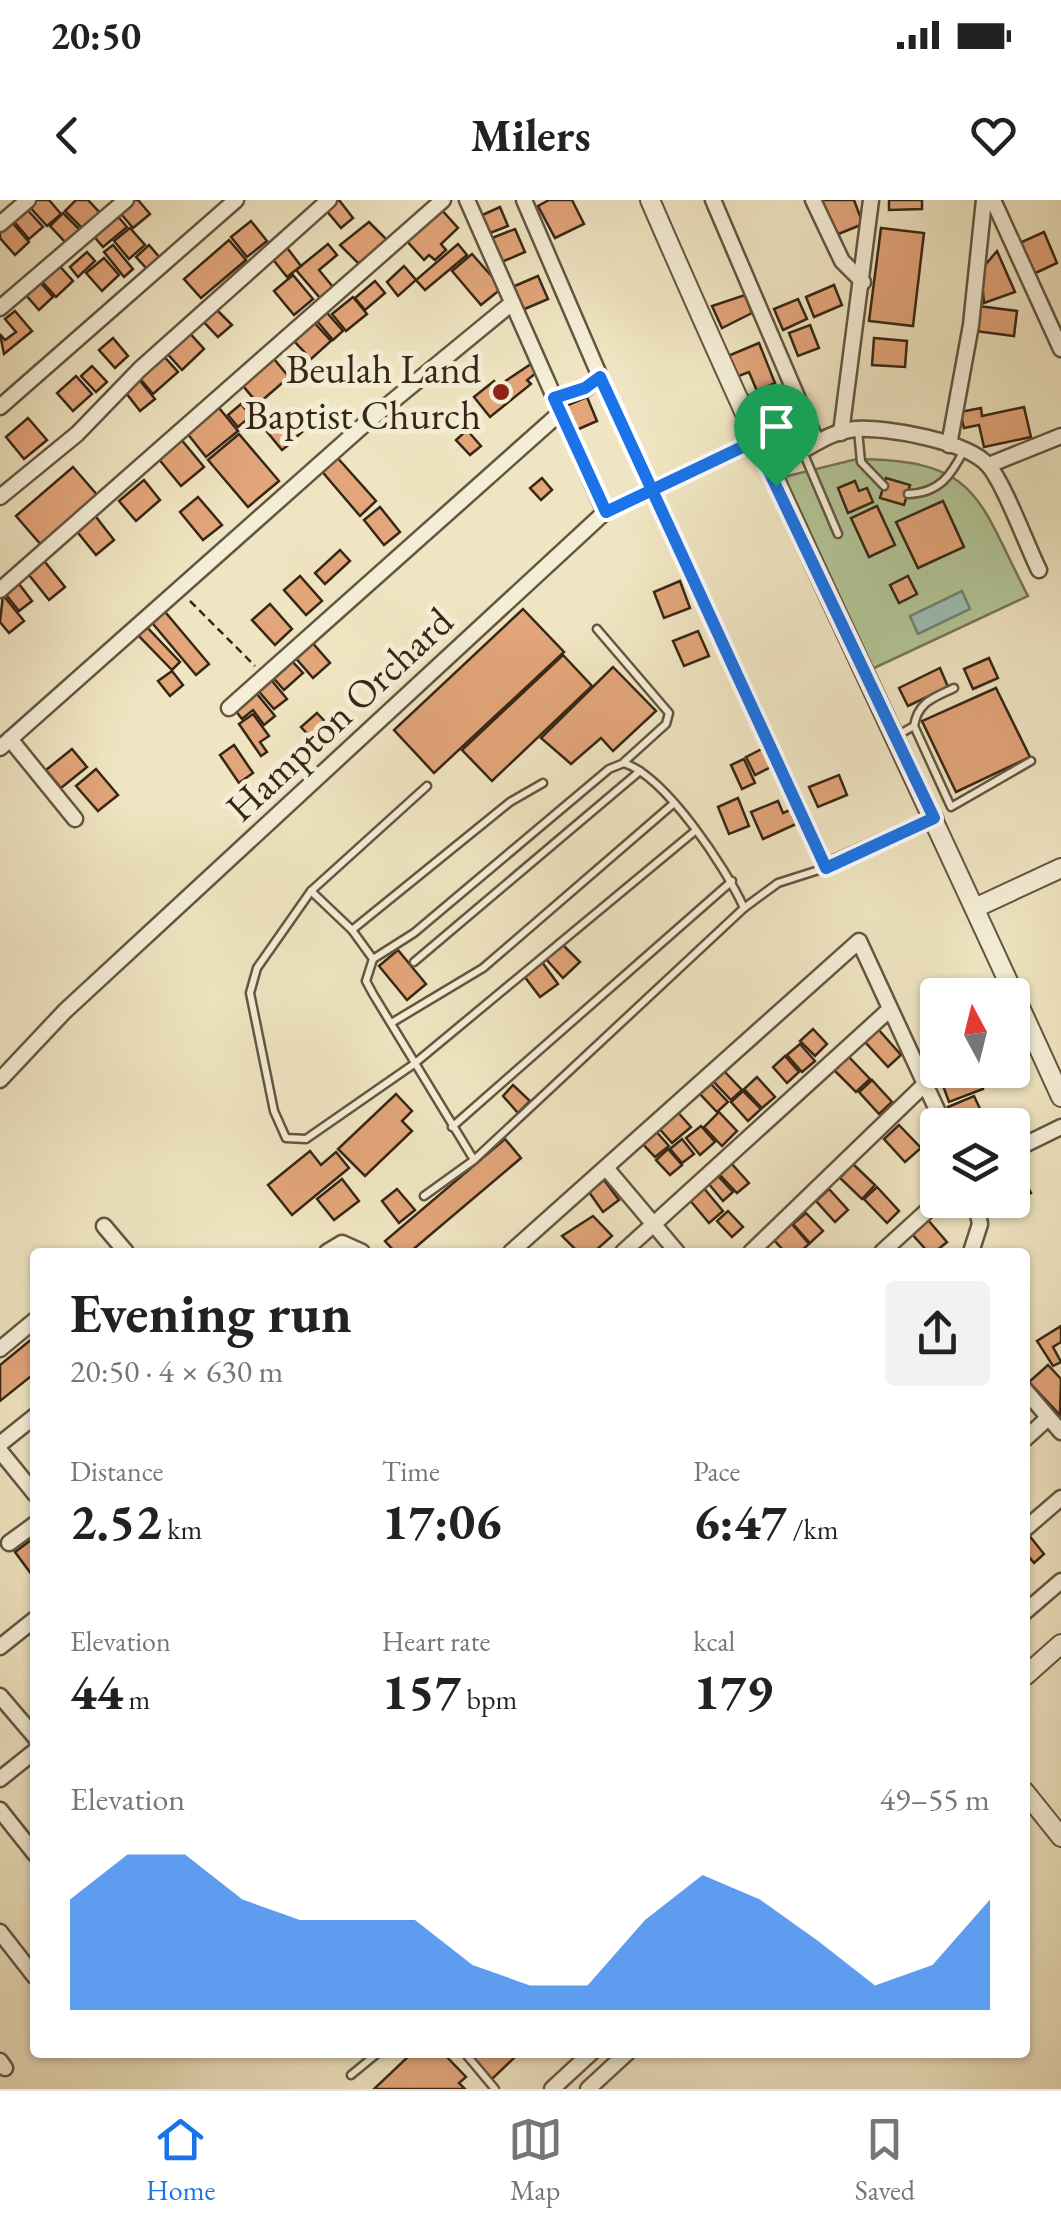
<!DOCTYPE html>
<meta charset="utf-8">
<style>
body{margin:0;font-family:"EB Garamond",serif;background:#f2f2f2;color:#222;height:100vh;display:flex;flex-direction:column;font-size:38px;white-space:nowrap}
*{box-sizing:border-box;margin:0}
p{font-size:32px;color:#767676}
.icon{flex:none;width:55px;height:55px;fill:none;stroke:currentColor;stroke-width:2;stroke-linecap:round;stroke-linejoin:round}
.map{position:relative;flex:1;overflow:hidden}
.sheet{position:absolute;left:30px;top:1048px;width:1000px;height:810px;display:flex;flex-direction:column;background:#fff;border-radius:10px;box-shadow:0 2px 8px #0004}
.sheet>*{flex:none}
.needle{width:65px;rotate:353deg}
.fabs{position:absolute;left:920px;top:778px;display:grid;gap:20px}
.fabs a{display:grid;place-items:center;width:110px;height:110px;border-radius:10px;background:#fff;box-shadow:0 2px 8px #0004;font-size:50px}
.pin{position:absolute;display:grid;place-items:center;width:85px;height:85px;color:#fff;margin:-102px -42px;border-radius:50% 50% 50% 0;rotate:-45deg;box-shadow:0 0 10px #0007}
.pin .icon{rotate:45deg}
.round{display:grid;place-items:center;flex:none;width:105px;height:105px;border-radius:10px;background:#f2f2f2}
.summary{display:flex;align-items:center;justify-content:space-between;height:170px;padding:0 40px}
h1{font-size:55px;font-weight:700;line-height:75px}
.stats{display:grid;grid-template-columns:repeat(3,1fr);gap:15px;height:170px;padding:10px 40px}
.stats div{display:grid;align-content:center}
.stats b{font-size:50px;font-weight:700}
.stats small{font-size:28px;font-weight:400}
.stats p{font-size:28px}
.chart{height:280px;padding:20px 40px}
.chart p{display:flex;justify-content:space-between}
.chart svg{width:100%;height:180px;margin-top:10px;fill:#1a73e8;opacity:.7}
.status{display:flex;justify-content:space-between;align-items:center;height:70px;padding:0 50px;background:#fff;direction:ltr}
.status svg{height:28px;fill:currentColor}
header{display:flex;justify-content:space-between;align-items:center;height:130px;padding:0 40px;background:#fff;font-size:45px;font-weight:700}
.tab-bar{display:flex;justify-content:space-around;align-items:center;height:140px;border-top:2px solid #e0e0e0;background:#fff;font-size:28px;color:#767676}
.tab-bar a{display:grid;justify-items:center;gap:5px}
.tab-bar .active{color:#1a73e8}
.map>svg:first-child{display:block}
.green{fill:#b3c698;stroke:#747656;stroke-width:2.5}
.water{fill:#9abfb3;stroke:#728274;stroke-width:2.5}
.building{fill:#e3a57a;stroke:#362715;stroke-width:2.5}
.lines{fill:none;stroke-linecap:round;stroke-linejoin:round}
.service-casing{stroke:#645640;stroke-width:11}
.minor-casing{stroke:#645640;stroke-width:19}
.tertiary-casing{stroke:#645640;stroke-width:22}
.path{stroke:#362715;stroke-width:2.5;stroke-dasharray:8 5;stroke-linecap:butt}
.service{stroke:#f5eed7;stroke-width:6}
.minor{stroke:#f5eed7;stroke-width:14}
.tertiary{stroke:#f5eed7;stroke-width:18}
.route-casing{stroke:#fff;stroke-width:20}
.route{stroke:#1a73e8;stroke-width:12}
.poi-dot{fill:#8f2418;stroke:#f5eed7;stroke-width:4}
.labels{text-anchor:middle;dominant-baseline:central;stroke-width:10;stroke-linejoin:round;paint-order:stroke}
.poi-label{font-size:40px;fill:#362715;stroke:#f5eed7;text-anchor:end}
.street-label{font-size:40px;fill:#362715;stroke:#f5eed7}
</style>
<div class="status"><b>20:50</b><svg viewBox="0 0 49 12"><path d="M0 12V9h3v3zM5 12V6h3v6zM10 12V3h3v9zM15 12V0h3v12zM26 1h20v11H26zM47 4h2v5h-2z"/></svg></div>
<header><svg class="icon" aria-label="back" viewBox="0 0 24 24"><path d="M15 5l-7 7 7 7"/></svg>Milers<svg class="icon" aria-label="heart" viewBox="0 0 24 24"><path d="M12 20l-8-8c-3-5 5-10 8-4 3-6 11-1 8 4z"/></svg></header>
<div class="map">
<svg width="1061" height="1889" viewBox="0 0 1061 1889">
<rect width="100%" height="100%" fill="#f0e5c2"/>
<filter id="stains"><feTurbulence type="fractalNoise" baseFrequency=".002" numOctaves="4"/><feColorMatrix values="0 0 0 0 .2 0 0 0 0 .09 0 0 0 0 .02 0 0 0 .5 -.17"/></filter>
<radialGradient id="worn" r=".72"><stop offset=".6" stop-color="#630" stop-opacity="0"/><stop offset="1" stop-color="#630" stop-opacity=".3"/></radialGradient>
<path class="green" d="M857 259C980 260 977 298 1028 396L872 469 775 279Z"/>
<path class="water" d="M962 391 970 409 918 434 910 416Z"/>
<g class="building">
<path d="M31 0H49L61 14 47 26 27 4Z"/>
<path d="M76 0H88L101 14 84 30 65 11Z"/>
<path d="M128 0H138L150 14 133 28 117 9Z"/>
<path d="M339 0 353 18 341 28 325 9Z"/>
<path d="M549 0H572L584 24 555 38 538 6Z"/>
<path d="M822 0H854L863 24 836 35Z"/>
<path d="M889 0H922V9L889 10Z"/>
<path d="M24 6 43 27 29 39 11 18Z"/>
<path d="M500 7 508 26 485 35 478 17Z"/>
<path d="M440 8 458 28 441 44 446 50 435 60 429 55 424 60 406 40Z"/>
<path d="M63 13 81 31 67 44 50 26Z"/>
<path d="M115 13 127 27 103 47 91 33Z"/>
<path d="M9 19 29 42 15 55 0 38V27Z"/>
<path d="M251 21 267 41 247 57 231 37Z"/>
<path d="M369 22 391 44 358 63 340 45Z"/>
<path d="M130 28 145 45 129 59 114 41Z"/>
<path d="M881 28 924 33 913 126 869 121Z"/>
<path d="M515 29 525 52 497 64 487 40Z"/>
<path d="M1044 32 1057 63 1029 76 1015 45Z"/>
<path d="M229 40 246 60 201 98 184 79Z"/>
<path d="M328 44 337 55 319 70 333 87 320 98 296 70Z"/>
<path d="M458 44 467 55 425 90 416 80Z"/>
<path d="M113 45 133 69 124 77 104 52Z"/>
<path d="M149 45 161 59 148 70 136 57Z"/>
<path d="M285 45 301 66 287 77 271 57Z"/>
<path d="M997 51 1015 92 984 103 981 70Z"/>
<path d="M87 52 95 61 78 77 70 67Z"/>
<path d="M472 54 502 88 481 105 452 71Z"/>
<path d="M104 58 119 75 102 91 86 73Z"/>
<path d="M55 61 73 81 56 97 38 77Z"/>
<path d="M404 66 416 80 398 96 387 82Z"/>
<path d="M293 75 313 99 294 115 274 91Z"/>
<path d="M538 76 548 99 520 111 510 88Z"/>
<path d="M39 81 53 97 39 110 25 94Z"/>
<path d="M375 81 385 93 365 110 355 98Z"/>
<path d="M834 85 842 105 814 117 806 97Z"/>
<path d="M745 95 752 113 722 128 712 106Z"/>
<path d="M353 97 367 114 346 131 332 114Z"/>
<path d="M798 99 807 119 783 130 774 109Z"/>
<path d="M213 106 232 125 218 137 200 118Z"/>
<path d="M321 106 343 131 333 140 311 114Z"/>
<path d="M978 106 1017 111 1014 136 975 131Z"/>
<path d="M15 111 32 131 4 154 0 134 5 140 16 132 5 119Z"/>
<path d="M308 116 331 141 311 159 294 141 306 130 301 123Z"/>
<path d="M810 125 819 148 798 156 789 133Z"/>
<path d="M186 129 204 149 182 170 164 150Z"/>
<path d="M113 138 128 156 115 168 99 150Z"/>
<path d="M874 138 907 141 905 167 872 165Z"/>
<path d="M759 143 775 183 757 191 749 172 736 177 728 156Z"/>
<path d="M160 152 178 172 153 194 137 175Z"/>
<path d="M269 153 289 177 258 204 239 181Z"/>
<path d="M534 162 540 170 527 180 531 184 490 217 474 197 494 181 498 186Z"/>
<path d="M92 166 107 182 96 192 81 176Z"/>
<path d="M76 176 92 194 73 211 57 193Z"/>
<path d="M136 176 155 199 140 211 123 189Z"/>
<path d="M765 189 773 209 753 217 745 197Z"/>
<path d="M587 197 597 221 574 231 563 207Z"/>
<path d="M215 203 238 231 206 257 183 228Z"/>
<path d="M241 204 251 216 238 227 228 215Z"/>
<path d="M1024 207 1031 237 984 247 979 225 964 228 960 212 981 208 982 216Z"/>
<path d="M284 210 302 232 293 240 274 218Z"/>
<path d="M28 218 47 240 24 259 6 237Z"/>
<path d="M273 219 292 242 282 250 263 227Z"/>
<path d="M467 230 481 246 470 255 456 240Z"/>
<path d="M239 234 279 281 248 307 208 260Z"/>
<path d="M180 238 204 267 181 286 157 257Z"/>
<path d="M335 255 376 301 360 316 319 268Z"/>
<path d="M73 267 99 297 42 346 16 316Z"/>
<path d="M542 278 552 290 541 300 530 288Z"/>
<path d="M886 278 910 285 904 305 880 298Z"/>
<path d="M144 280 160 300 136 321 119 301Z"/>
<path d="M855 281 859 291 867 288 873 302 848 313 838 288Z"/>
<path d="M198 297 222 325 203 340 180 312Z"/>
<path d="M943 301 964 347 918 368 896 322Z"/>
<path d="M877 306 895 345 869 357 851 318Z"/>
<path d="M380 307 400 332 384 345 364 320Z"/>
<path d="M93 313 114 340 96 355 74 328Z"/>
<path d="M340 350 350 361 325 384 315 373Z"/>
<path d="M41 357 65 387 49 400 25 370Z"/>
<path d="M300 376 322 401 306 415 284 390Z"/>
<path d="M908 376 917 394 899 403 890 385Z"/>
<path d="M16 380 32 401 19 411 3 391Z"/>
<path d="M680 381 690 408 664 418 654 392Z"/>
<path d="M3 395 24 421 9 433 0 422Z"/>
<path d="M270 404 292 429 275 445 252 420Z"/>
<path d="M161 407 209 464 196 475 148 418Z"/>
<path d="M523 409 564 452 434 573 394 530Z"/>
<path d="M143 423 180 462 172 470 134 431Z"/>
<path d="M698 431 709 456 684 466 673 441Z"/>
<path d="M310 440 330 463 313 478 293 455Z"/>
<path d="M563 455 592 486 492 581 462 550Z"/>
<path d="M289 458 303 473 284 490 270 474Z"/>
<path d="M989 458 998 478 973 489 964 469Z"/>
<path d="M613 467 656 511 613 551 601 538 571 564 541 538Z"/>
<path d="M940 468 948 487 908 506 899 488Z"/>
<path d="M172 471 183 485 170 496 158 481Z"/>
<path d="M268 476 287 499 274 509 255 487Z"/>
<path d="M996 488 1030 557 956 592 922 521Z"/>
<path d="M253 489 275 516 264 525 253 510 242 519 232 506Z"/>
<path d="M317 513 330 527 314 541 301 527Z"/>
<path d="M253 514 269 536 260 542 267 552 261 556 239 524Z"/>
<path d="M234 545 253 573 239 583 220 555Z"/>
<path d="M72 549 87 567 61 588 46 570Z"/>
<path d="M762 549 771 567 755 575 746 557Z"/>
<path d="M744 559 755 583 742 589 731 565Z"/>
<path d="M96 569 118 595 98 611 76 586Z"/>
<path d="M839 575 847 595 818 607 809 587Z"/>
<path d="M738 598 749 626 729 634 718 607Z"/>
<path d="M778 601 783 613 790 610 796 624 763 639 751 612Z"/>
<path d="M562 744 580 762 563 778 546 759Z"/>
<path d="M398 750 426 784 407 800 379 766Z"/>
<path d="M542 762 558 784 540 797 524 776Z"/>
<path d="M813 829 827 844 815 856 800 841Z"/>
<path d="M878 829 901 855 888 867 865 842Z"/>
<path d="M800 844 815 861 802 872 787 855Z"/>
<path d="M785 856 799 872 787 883 773 867Z"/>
<path d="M848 856 870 879 856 892 834 870Z"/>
<path d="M976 870 983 889 949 902 942 883Z"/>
<path d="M724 871 742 890 731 900 713 881Z"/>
<path d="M757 877 775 897 762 908 744 889Z"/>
<path d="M872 880 892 902 879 914 859 892Z"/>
<path d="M711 884 728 902 717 912 700 894Z"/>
<path d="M513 885 530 901 518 913 503 896Z"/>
<path d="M743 891 761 909 748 921 731 902Z"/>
<path d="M396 894 412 911 402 921 412 931 365 976 338 949Z"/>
<path d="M974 896 982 913 955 924 948 907Z"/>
<path d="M675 909 691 927 672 943 656 925Z"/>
<path d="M719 912 737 931 722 946 704 927Z"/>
<path d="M899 925 921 948 905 962 884 939Z"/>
<path d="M701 926 715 942 700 955 686 938Z"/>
<path d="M654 929 669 946 655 957 640 941Z"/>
<path d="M505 939 521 958 410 1052H395L385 1041Z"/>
<path d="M682 939 694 954 682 963 670 949Z"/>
<path d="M668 949 682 965 670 975 656 960Z"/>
<path d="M310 951 321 965 336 952 349 968 292 1015 268 985Z"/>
<path d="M731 963 749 983 737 993 719 974Z"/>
<path d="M853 964 875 985 862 999 840 978Z"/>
<path d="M1017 966 1031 993 1000 1008 996 1000H1012V968Z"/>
<path d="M717 975 733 992 723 1001 708 983Z"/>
<path d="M342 979 359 1001 334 1020 317 999Z"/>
<path d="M604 980 619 1000 603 1012 589 992Z"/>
<path d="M702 986 723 1011 709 1023 688 998Z"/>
<path d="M877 987 899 1011 887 1023 864 999Z"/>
<path d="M397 989 415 1010 399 1023 382 1001Z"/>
<path d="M829 989 848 1010 835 1022 816 1001Z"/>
<path d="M728 1011 743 1027 732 1037 717 1021Z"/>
<path d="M806 1013 823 1031 810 1043 793 1024Z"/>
<path d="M593 1016 612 1036 594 1052H578L562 1036Z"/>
<path d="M928 1020 947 1042 935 1052H928L912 1034Z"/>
<path d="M791 1023 809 1044 800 1052H785L773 1039Z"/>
<path d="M1061 1126V1142L1053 1147 1061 1162 1053 1166 1037 1141Z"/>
<path d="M33 1138 35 1173 0 1201V1165Z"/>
<path d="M1048 1165 1061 1179 1060 1215 1029 1182Z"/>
<path d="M1028 1334 1044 1354 1034 1363 1025 1352Z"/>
<path d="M35 1337V1373L32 1375 15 1352Z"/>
<path d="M413 1852H442L466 1877 459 1883 465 1889H374Z"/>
<path d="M468 1852H509L514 1858 492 1879Z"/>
</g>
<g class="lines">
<defs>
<g id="service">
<path d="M858 230 861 262 884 286"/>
<path d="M803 252 838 334"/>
<path d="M908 294C939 293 951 276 964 250"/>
<path d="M597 429 669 513 666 524 624 562"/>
<path d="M914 526 951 607 1031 561"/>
<path d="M898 535 914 526C918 502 933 498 954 488"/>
<path d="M427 586 311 691 257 768 250 793 274 911 286 938 306 939 414 864 695 631"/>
<path d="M311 691 352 730"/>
<path d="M373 759 414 733 609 569 624 563C666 577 726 668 744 708"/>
<path d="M414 762 640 571"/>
<path d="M393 822 483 768 673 604"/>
<path d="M452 927 732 681"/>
<path d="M474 960 373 794 366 781 373 759 352 730 510 602 543 583"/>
<path d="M424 996 474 960 744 708 778 683 825 668"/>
<path d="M464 1852 495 1889"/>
<path d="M351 1875 379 1852"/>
</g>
<g id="minor">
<path d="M467 0 605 312"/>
<path d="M524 0 604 186 826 667 935 618"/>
<path d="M713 0 816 241"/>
<path d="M813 0 842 61 863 82"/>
<path d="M993 0 1061 149"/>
<path d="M0 24 28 0"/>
<path d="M0 108 126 0"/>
<path d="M554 198 585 189 600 177"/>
<path d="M0 207 236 0"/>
<path d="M841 233 871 0"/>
<path d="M949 245 971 125 984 0"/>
<path d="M792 256C813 246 831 231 856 229 887 227 966 241 988 265 1004 283 1027 346 1039 370"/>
<path d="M989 265 1061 236"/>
<path d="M0 297 77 234 140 169 329 0"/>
<path d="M0 390 443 0"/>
<path d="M229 508 560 213"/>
<path d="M10 539 75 619"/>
<path d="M0 548 366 223 512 103"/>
<path d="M0 880 65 811 605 312 755 241"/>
<path d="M1012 951 1061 927"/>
<path d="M607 969 677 1052"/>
<path d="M104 1026 126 1052"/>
<path d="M327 1052 342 1043 362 1052"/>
<path d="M511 1052 859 741 944 925"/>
<path d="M623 1052 889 810"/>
<path d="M751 1052 925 884"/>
<path d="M882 1052 939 1000"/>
<path d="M971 1052 980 1024 975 1000"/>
<path d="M0 1149 35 1120"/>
<path d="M1025 1190 1061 1232"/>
<path d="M1025 1239 1048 1218"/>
<path d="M0 1244 35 1216"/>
<path d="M0 1251 35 1294"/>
<path d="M1025 1329 1061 1298"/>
<path d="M9 1343 35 1324"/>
<path d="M1025 1412 1061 1381"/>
<path d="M0 1447 35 1419"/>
<path d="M0 1496 35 1537"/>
<path d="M0 1579 35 1551"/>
<path d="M0 1610 35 1654"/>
<path d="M0 1732 35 1777"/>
<path d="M0 1861 5 1868"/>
<path d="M552 1889 592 1852"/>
<path d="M588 1889 628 1852"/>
</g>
<g id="tertiary">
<path d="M650 0C781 302 925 597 1061 897"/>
<path d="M975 708 1061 668"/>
<path d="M1025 1476 1061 1444"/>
<path d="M1025 1592 1061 1637"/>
</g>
</defs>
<use href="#service" class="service-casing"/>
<use href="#minor" class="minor-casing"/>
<use href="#tertiary" class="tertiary-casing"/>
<path class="path" d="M190 401 255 466"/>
<use href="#service" class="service"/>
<use href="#minor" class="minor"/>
<use href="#tertiary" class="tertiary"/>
</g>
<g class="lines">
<defs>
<path id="route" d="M776 286 755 241 606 312 554 198 585 188 600 177 826 668 934 618 776 286"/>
</defs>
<use href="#route" class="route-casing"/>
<use href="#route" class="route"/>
</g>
<circle class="poi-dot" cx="501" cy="192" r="10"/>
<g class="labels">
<g class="poi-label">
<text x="481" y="169">Beulah Land<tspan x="481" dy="46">Baptist Church</tspan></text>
</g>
<g class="street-label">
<text transform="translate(339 514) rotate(-43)">Hampton Orchard</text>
</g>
</g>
<rect width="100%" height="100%" filter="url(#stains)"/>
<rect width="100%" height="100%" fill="url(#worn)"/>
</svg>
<div class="fabs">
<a><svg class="needle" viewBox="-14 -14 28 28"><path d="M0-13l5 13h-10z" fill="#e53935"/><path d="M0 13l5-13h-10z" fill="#767676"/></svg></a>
<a><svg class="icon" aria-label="layers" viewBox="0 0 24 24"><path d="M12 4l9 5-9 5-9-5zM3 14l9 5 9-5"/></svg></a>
</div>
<div class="pin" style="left:776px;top:286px;background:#1e9e55"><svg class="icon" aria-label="arrive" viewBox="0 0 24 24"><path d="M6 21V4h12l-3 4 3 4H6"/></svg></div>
<section class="sheet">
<div class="summary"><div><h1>Evening run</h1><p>20:50 · 4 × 630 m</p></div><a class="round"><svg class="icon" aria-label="share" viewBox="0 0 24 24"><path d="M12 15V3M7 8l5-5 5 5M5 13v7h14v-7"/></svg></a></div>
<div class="stats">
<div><p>Distance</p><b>2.52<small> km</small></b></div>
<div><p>Time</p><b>17:06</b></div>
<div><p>Pace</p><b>6:47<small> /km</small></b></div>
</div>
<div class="stats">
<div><p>Elevation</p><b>44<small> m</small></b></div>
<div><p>Heart rate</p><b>157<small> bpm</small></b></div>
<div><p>kcal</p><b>179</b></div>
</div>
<div class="chart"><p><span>Elevation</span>49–55 m</p>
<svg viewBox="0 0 160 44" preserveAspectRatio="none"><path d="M0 44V17L10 6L20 6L30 17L40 22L50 22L60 22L70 33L80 38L90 38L100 22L110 11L120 17L130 27L140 38L150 33L160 17V44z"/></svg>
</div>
</section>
</div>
<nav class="tab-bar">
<a class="active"><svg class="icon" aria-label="home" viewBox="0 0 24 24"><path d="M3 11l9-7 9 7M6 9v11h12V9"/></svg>Home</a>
<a><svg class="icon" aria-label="map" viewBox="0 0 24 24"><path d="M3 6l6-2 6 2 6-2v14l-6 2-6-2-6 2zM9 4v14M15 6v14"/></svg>Map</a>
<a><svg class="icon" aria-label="saved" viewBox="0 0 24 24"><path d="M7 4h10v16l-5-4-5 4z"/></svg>Saved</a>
</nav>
